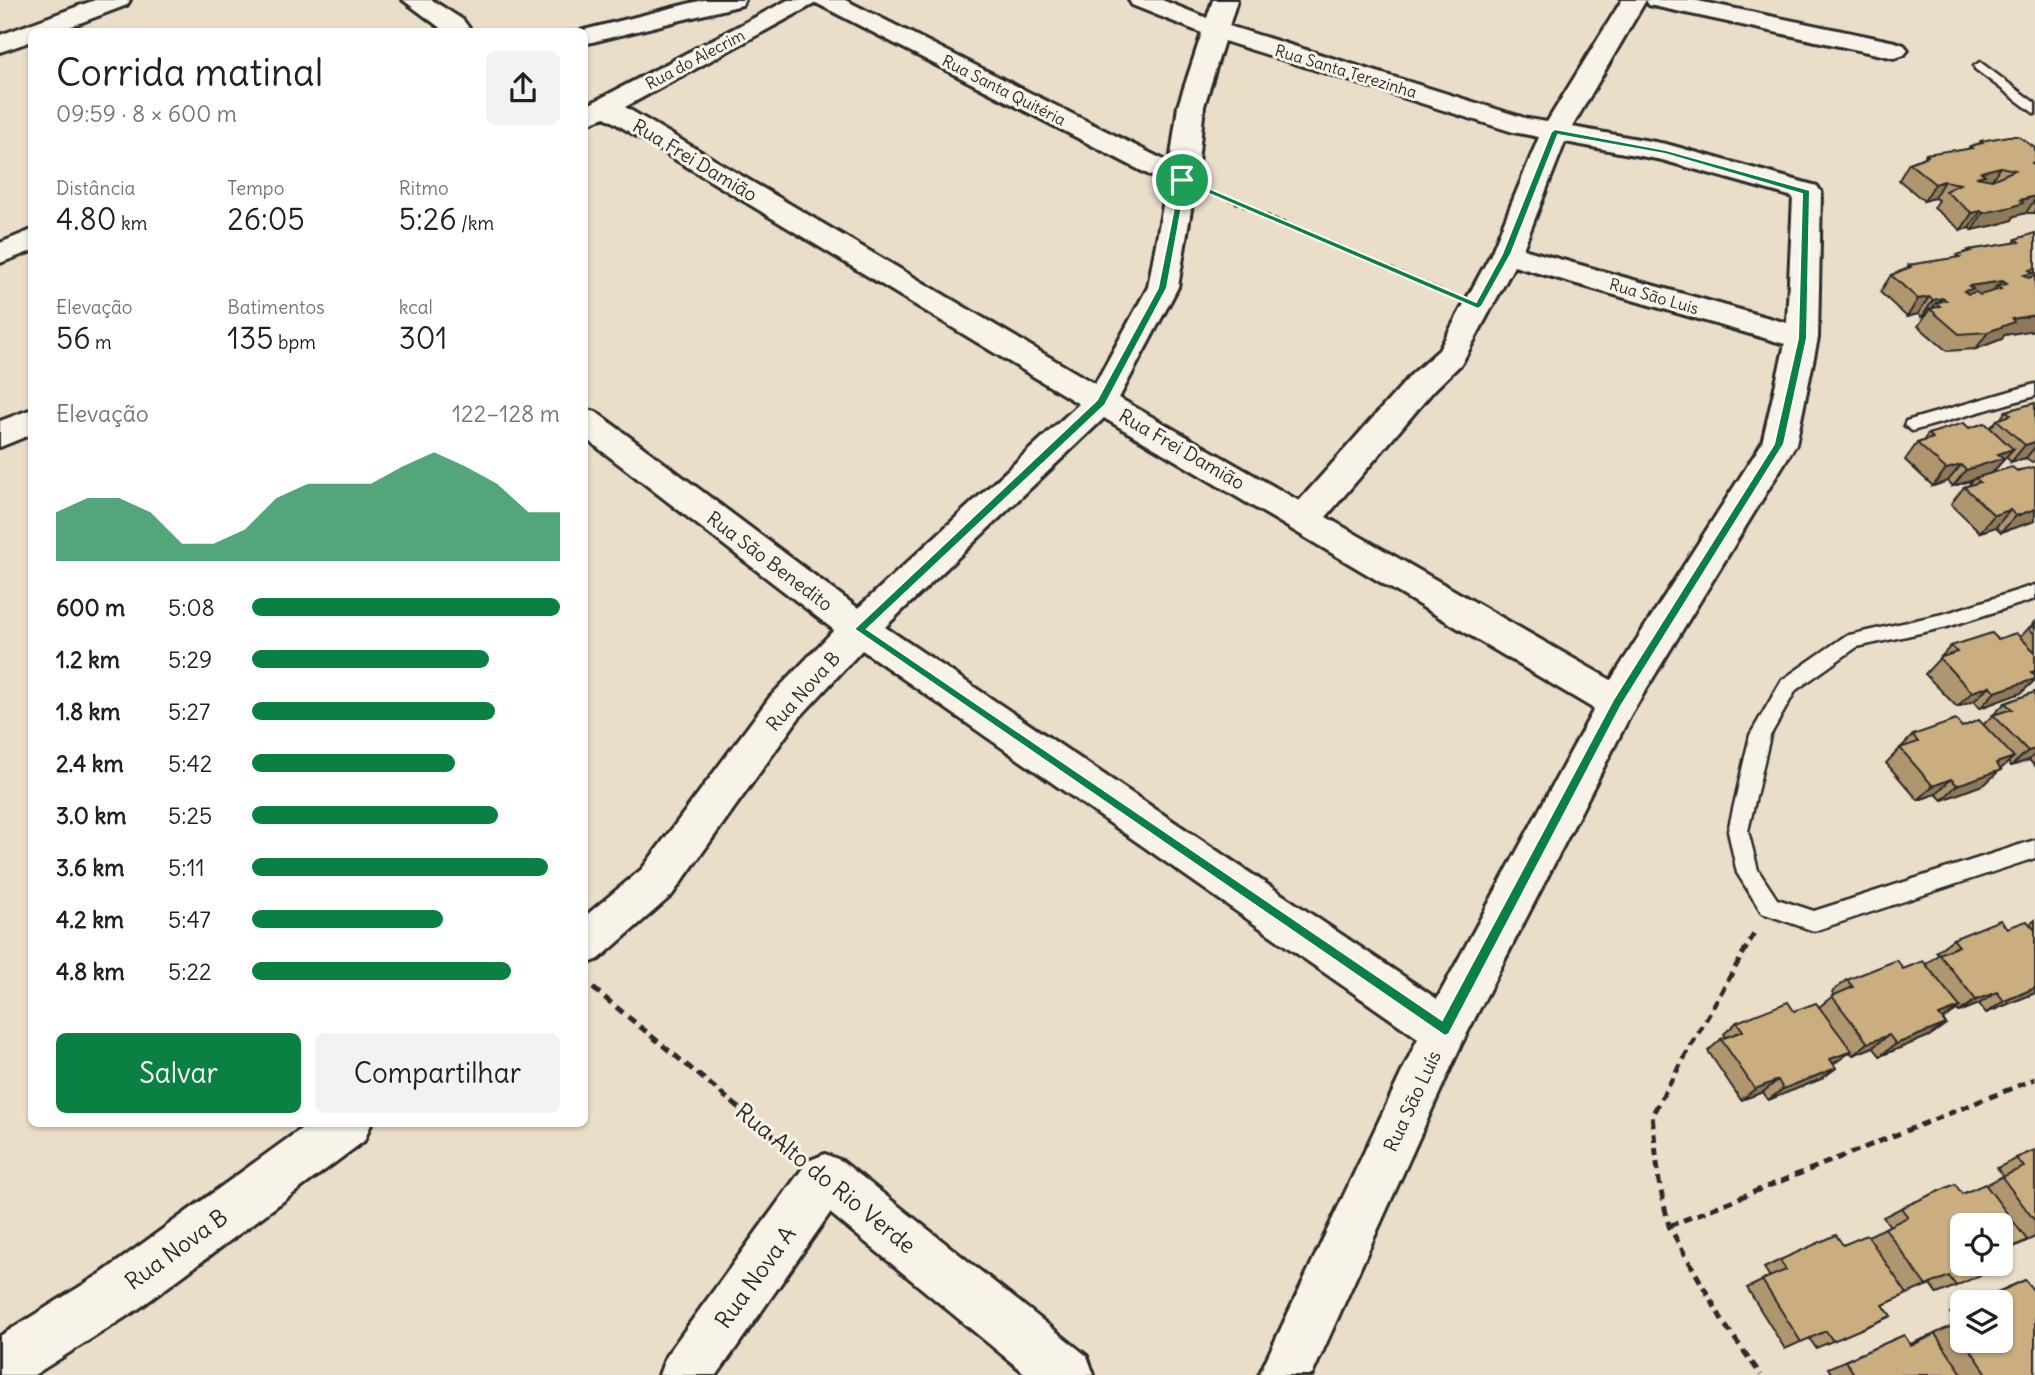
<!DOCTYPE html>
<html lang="pt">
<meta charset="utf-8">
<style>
body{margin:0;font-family:Delius,sans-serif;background:#f2f2f2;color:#202124;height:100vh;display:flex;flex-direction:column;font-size:26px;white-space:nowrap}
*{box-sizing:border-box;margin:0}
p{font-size:23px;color:#757577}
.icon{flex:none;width:38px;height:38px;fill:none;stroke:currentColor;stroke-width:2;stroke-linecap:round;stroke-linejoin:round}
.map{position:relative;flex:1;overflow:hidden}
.drawer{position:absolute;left:28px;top:28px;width:560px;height:1099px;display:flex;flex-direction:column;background:#fff;border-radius:10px;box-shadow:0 2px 5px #0004}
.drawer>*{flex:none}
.controls{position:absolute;left:1950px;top:1213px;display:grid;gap:14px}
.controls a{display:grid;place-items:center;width:63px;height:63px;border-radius:10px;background:#fff;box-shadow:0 2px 5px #0004;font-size:35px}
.pin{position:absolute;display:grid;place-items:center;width:60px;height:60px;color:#fff;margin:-30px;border:4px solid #fff;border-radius:50%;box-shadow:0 2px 7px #0007}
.round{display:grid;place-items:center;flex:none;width:74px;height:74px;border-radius:10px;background:#f2f2f2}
.summary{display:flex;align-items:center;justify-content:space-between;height:119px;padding:0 28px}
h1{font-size:38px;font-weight:600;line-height:52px}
.figures{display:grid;grid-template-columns:repeat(3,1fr);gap:10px;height:119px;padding:7px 28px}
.figures div{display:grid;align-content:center}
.figures b{font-size:30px;font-weight:600}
.figures small{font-size:19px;font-weight:400}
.figures p{font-size:19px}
.chart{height:196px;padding:14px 28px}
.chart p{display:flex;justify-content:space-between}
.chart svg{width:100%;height:126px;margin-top:7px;fill:#0b8043;opacity:.7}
.primary-button{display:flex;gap:14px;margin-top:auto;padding:14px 28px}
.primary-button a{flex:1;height:80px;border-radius:10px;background:#0b8043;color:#fff;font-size:28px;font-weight:600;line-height:80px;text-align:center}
.primary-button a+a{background:#f2f2f2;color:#202124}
ul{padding:0 28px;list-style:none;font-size:23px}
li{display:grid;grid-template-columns:112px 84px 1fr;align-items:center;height:52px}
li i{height:18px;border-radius:9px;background:#0b8043}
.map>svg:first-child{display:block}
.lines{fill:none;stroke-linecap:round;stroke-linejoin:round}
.service-casing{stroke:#2b2b2b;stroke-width:5}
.minor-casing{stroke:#2b2b2b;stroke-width:6}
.path-far1{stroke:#2b2b2b;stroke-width:3.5;stroke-dasharray:5 3.5;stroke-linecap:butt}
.path{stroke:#2b2b2b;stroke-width:5;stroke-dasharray:9 6;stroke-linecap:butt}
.service{fill:#f7f3e8;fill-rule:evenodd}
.minor{fill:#f7f3e8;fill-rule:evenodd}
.wall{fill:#af966e;stroke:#2b2b2b;stroke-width:2}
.shaded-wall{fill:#8e7a5a;stroke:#2b2b2b;stroke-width:2}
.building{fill:#cbae80;stroke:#2b2b2b;stroke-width:2;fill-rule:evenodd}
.route{fill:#0b8043;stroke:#fff;stroke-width:2;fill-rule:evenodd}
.labels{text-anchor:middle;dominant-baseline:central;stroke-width:6;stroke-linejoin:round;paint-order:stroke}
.far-street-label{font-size:16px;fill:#2b2b2b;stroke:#f7f3e8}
.street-label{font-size:19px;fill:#2b2b2b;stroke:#f7f3e8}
.near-street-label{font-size:23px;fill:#2b2b2b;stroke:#f7f3e8}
</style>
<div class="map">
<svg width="2035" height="1375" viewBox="0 0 2035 1375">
<rect width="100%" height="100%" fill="#eadec9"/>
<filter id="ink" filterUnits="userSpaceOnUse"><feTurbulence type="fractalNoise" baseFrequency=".0143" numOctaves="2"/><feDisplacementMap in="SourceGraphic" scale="14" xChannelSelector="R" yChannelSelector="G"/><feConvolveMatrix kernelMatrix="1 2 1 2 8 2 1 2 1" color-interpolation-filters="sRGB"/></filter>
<g filter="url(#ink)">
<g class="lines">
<defs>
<g id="service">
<path d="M1980 62 2035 103V114L1975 69 1974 66Z"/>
<path d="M2035 384V396L1912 431 1904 425 1906 421Z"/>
<path d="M2035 585V599L1947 627 1857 647 1796 690 1770 736 1748 831 1758 870 1777 899 1814 911 2035 840V858L1814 931 1762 913 1737 873 1728 831 1750 735 1782 680 1845 636 1947 613Z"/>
</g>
<g id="minor">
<path d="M95 0H130L127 5 56 32H32V41L0 52V35Z"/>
<path d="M403 0H432L463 20 472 32H446Z"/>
<path d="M703 0H745L742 5 584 44V32H576Z"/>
<path d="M788 0H845L1170 163 1178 106 1202 33 1132 5 1129 0H1162L1207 18 1213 0H1237L1229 26 1528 119 1547 122 1622 0H1693L1895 42 1904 45 1908 50 1904 55 1895 58 1658 7 1649 5 1646 0 1572 127 1666 144 1817 186 1821 192 1818 338 1796 444 1631 714 1461 1045 1312 1375H1259L1418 1038 862 650 798 719 672 895 599 959 584 965V917L642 869 770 697 834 630 584 437V409L596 412 858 608 1079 404 605 117 584 125V107ZM816 3 1167 184 1148 287 1095 384 625 107ZM1224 41 1513 132 1539 137 1491 254 1439 350 1412 374 1299 501 1119 398 1178 287 1196 180 1204 106ZM1565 142 1662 160 1793 197 1787 323 1523 249ZM1514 266 1785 344 1762 443 1611 680 1326 517 1434 390 1462 363ZM1104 418 1594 709 1437 999 885 627Z"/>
<path d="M32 230V251L0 263V243Z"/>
<path d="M32 409V434L0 447V421Z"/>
<path d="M308 1124H371L364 1141 138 1309 34 1375H0V1336L102 1273Z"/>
<path d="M825 1154 842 1161 1087 1356 1094 1375H1027L830 1213 717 1375H659L666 1356 808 1161Z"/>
</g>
</defs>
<use href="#service" class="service-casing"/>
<use href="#minor" class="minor-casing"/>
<path class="path-far1" d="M1219 195 1442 291"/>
<g class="path">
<path d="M1754 934 1652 1115 1659 1182 1669 1226 1725 1325 1761 1375"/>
<path d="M593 988 789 1149"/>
<path d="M1669 1226 2035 1079"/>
</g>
<use href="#service" class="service"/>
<use href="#minor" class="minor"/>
</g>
<g class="wall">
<path d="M1981 141 2035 148V213H2026L2014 216 2012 220 2000 224 1972 230 1969 228 1961 230 1934 208 1939 200 1934 198 1924 201 1899 180 1909 163 1924 158 1926 154 1956 151 1968 149 1970 146 1980 143Z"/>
<path d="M2035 233V330L2004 335 2002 339 1976 349 1947 351 1918 326 1925 316 1922 317 1918 314 1907 317 1880 292 1891 275 1907 269 1909 265 1955 258 1957 255 1967 252 1969 250 2014 243 2016 239Z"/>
<path d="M2035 403V461L2032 462 2026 458 2011 462 2006 457 1992 473 2035 468V521L2001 532 1996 527 1980 532 1951 504 1964 487 1968 486 1973 480 1953 486 1948 481 1933 486 1905 460 1917 443 1923 441 1928 434 1969 428H1990L1997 420 2000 419 2006 411Z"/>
<path d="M2035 622V680L2021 693 1980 708 1974 701 1957 707 1925 674 1951 646 1998 639 2020 637Z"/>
<path d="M2035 692V766L2029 760 2011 766 2008 762 1985 784 1942 800 1936 794 1918 800 1886 763 1913 735 1962 727 1983 725 2005 703Z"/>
<path d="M2035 920V993L1986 1013 1979 1004 1959 1012 1957 1010 1943 1019 1946 1024 1929 1036 1880 1056 1873 1047 1853 1055 1850 1052 1833 1064 1836 1068 1821 1079 1768 1100 1763 1092 1741 1100 1708 1051 1721 1039 1726 1037 1724 1034 1737 1022 1819 1007 1834 995 1832 992 1847 980 1926 964 1939 954 1936 952 1953 939 2030 924Z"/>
<path d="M2035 1150V1237L2005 1251 1956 1286 1937 1294 1930 1284 1907 1294 1883 1305 1891 1316 1816 1348 1809 1338 1785 1349 1747 1288 1770 1277 1764 1268 1780 1260 1843 1245 1868 1236 1890 1226 1883 1217 1901 1208 1962 1194 1986 1185 2003 1176 1997 1168Z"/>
<path d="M2025 1280 2032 1289 2035 1287V1375H1832L1828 1368 1904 1335 1910 1344 1935 1334H1934L1958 1323 1950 1313 1962 1307V1340H2000V1302H1974Z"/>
</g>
<g class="shaded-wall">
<path d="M2000 167 1989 184 1965 194 1981 172Z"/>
<path d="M1944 181 1934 198 1924 201 1935 184Z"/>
<path d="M2035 196V199L2026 213 2014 216 2012 220 2000 224 1972 230 1983 213Z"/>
<path d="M1981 211 1969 228 1961 230 1972 213Z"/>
<path d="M2035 268V282L2012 292 2029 270Z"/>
<path d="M2003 281 1998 287 1997 286 1989 298 1952 308 1969 286Z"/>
<path d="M1929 297 1918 314 1907 317 1918 299Z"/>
<path d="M1942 298 1938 304 1936 303 1931 310 1930 309 1925 316 1922 317 1933 300Z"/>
<path d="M2035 315V330L2004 335 2002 339 1976 349 1988 332 2012 319Z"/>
<path d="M2035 442V447L2026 458 2011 462 2025 445Z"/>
<path d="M2013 449 1990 475 1975 478 1973 480 1953 486 1966 470 1998 454Z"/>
<path d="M1961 465 1948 481 1933 486 1946 469Z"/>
<path d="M2035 509V521L2001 532 2016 516Z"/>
<path d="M2010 510 1996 527 1980 532 1994 515Z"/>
<path d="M2035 671V680L2021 693 1980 708 1995 692Z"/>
<path d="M1990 686 1974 701 1957 707 1972 692Z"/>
<path d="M2035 749V754L2029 760 2011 766 2028 751Z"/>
<path d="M2014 757 1985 784 1942 800 1957 785 1996 763Z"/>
<path d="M1951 779 1936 794 1918 800 1933 786Z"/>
<path d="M2035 988V993L1986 1013 2004 1001Z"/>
<path d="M1997 992 1979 1004 1959 1012 1976 1000Z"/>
<path d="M1960 1007 1943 1019 1922 1028 1939 1015Z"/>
<path d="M1946 1024 1929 1036 1880 1056 1896 1044Z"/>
<path d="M1889 1035 1873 1047 1853 1055 1868 1043Z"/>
<path d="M1852 1051 1836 1062 1815 1071 1830 1059Z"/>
<path d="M1836 1068 1821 1079 1768 1100 1783 1089Z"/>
<path d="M1778 1080 1763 1092 1741 1100 1755 1089Z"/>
</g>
<g class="building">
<path d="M2008 136H2018L2035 148V161L2032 163 2035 165V196L2020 200 2023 203 2012 207 1983 213 1981 211 1972 213 1945 191 1960 184 1944 181 1935 184 1909 163 1928 156 1926 154 1953 150 1956 151 1972 148 1970 146 1983 143 1981 141ZM2000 167 2015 170 1992 180 1976 177 1985 175 1981 172Z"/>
<path d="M2035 233V268L2029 270 2033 273 2024 275 2028 278 2035 276V315L2012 319 2014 322 1988 332 1959 334 1930 309 1940 306 1936 303 1946 300 1942 298 1933 300 1929 297 1918 299 1891 275 1911 267 1909 265 1960 257 1957 255 1971 251 1969 250 2019 242 2016 239ZM2003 281 2007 284 1997 286 2001 289 1980 295 1976 292 1968 294 1964 291 1973 289 1969 286Z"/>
<path d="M2035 403V442L2025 445 1997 420 2011 415 2006 411Z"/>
<path d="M1964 423 1969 428 1985 423 2013 449 1998 454 2004 458 1966 470 1961 465 1946 469 1917 443 1933 438 1928 434Z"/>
<path d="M2012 467 2017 471 2033 467 2035 468V509L2016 516 2010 510 1994 515 1964 487 1980 482 1975 478Z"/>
<path d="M2035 626V635L2029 628Z"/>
<path d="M1992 633 1998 639 2016 633 2035 652V671L2031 672 2035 676V679L1995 692 1990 686 1972 692 1939 658 1957 652 1951 646Z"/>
<path d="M2035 692V749L2028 751 1993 715 2012 709 2005 703Z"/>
<path d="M1956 720 1962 727 1979 720 2014 757 1996 763 2001 770 1957 785 1951 779 1933 786 1900 748 1918 742 1913 735Z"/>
<path d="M2000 920 2007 928 2027 921 2035 930V988L2004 1001 1997 992 1976 1000 1939 954 1959 946 1953 939Z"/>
<path d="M1897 960 1903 969 1923 961 1960 1007 1939 1015 1946 1024 1896 1044 1889 1035 1868 1043 1832 996 1853 987 1847 980Z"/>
<path d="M1788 1002 1794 1011 1816 1003 1852 1051 1830 1059 1836 1068 1783 1089 1778 1080 1755 1089 1721 1039 1743 1031 1737 1022Z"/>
<path d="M2035 1150V1221L2002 1177 2024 1167 2016 1158Z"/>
<path d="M1955 1184 1962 1194 1985 1184 2027 1240 2005 1251 2011 1261 1956 1286 1949 1276 1926 1286 1885 1228 1908 1217 1901 1208ZM1962 1225H2000V1264H1962Z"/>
<path d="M1836 1235 1843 1245 1867 1235 1907 1294 1883 1305 1891 1316 1833 1341 1826 1331 1801 1342 1762 1280 1786 1270 1780 1260Z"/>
<path d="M2025 1280 2033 1290 2035 1289V1375H1988L1964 1340H2000V1302H1977Z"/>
<path d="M1962 1323V1338L1954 1326Z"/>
<path d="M1935 1334 1963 1375H1847L1853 1372 1845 1361 1904 1335 1911 1346Z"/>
</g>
</g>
<path class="route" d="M1555 129 1666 150 1810 190 1807 338 1784 444 1621 706 1449 1034 1445 1036 854 629 1097 400 1158 288 1180 178H1185L1476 302 1502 254 1551 132ZM1558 135 1665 154 1802 194 1798 338 1774 444 1613 700 1442 1020 867 629 1105 405 1167 288 1186 184 1478 309 1482 306 1511 254Z"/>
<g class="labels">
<g class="far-street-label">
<text transform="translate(695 59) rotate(-28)">Rua do Alecrim</text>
<text transform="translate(1346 71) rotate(17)">Rua Santa Terezinha</text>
<text transform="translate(1004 90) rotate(27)">Rua Santa Quitéria</text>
<text transform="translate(1654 296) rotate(16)">Rua São Luis</text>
</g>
<g class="street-label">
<text transform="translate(695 160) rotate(31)">Rua Frei Damião</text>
<text transform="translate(1182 449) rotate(30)">Rua Frei Damião</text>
<text transform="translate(770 561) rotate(37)">Rua São Benedito</text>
<text transform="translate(803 691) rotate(-48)">Rua Nova B</text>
<text transform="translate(1412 1101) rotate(-65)">Rua São Luís</text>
</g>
<g class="near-street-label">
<text transform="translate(826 1178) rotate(39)">Rua Alto do Rio Verde</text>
<text transform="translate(176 1249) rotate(-36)">Rua Nova B</text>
<text transform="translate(755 1277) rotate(-54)">Rua Nova A</text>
</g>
</g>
</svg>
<div class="controls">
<a><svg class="icon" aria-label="locate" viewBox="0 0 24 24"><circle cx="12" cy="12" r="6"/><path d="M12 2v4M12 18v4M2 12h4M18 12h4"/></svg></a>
<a><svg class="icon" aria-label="layers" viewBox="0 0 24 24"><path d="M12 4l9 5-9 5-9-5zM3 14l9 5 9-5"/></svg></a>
</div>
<div class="pin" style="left:1182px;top:180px;background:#1e9e55"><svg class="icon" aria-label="arrive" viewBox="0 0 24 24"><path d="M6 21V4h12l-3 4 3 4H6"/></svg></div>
<section class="drawer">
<div class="summary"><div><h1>Corrida matinal</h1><p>09:59 · 8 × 600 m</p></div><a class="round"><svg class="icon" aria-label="share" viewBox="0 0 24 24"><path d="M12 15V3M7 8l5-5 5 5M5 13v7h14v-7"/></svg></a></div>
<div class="figures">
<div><p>Distância</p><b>4.80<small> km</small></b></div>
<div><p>Tempo</p><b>26:05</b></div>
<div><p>Ritmo</p><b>5:26<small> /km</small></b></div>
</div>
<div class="figures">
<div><p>Elevação</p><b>56<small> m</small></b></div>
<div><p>Batimentos</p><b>135<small> bpm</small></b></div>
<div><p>kcal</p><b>301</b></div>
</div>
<div class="chart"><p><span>Elevação</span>122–128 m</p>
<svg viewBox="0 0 160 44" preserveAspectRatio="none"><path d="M0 44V27L10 22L20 22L30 27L40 38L50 38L60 33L70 22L80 17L90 17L100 17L110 11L120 6L130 11L140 17L150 27L160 27V44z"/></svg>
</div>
<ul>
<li><b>600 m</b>5:08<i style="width:100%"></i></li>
<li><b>1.2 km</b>5:29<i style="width:77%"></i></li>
<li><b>1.8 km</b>5:27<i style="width:79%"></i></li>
<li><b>2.4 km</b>5:42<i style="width:66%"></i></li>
<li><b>3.0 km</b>5:25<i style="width:80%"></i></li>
<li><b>3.6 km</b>5:11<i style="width:96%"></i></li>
<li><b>4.2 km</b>5:47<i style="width:62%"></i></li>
<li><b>4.8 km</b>5:22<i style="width:84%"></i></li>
</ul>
<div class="primary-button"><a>Salvar</a><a>Compartilhar</a></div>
</section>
</div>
